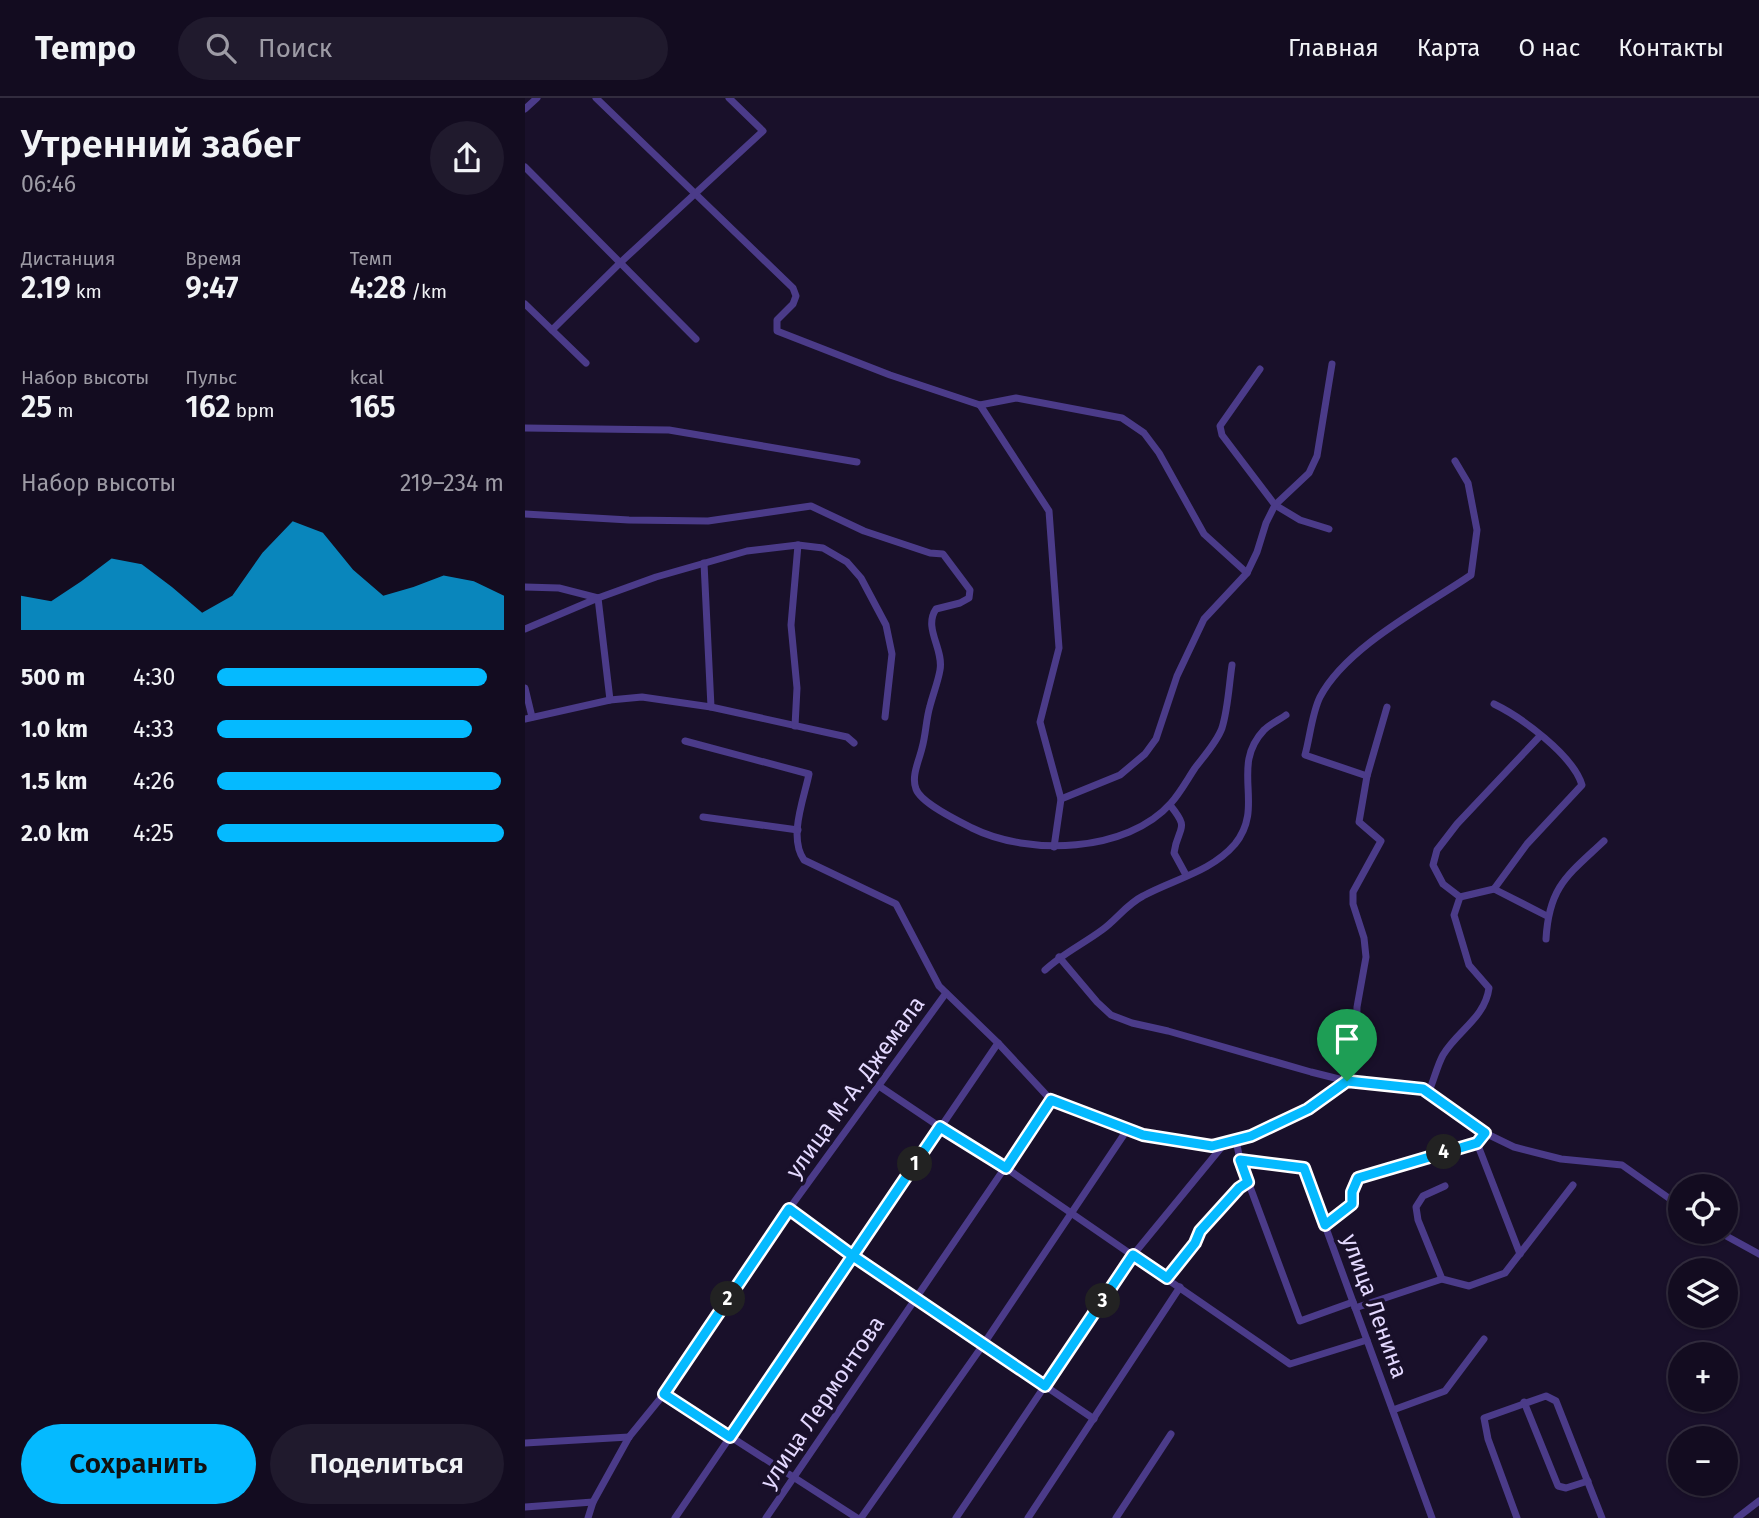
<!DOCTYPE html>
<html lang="ru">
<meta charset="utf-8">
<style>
body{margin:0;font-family:"Fira Sans",sans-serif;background:#201a2d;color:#f1f3f6;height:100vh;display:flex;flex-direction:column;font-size:26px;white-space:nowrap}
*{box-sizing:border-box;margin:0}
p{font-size:23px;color:#9d9ba5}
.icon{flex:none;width:38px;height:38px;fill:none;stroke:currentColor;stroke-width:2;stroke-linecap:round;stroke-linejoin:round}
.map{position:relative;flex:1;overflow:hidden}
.drawer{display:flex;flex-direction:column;background:#130c20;width:525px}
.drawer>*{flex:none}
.fabs{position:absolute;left:1143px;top:1076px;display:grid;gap:14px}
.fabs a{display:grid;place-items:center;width:70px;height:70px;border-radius:50%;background:#130c20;box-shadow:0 2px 5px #0004,0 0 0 2px #322c3e;font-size:35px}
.pin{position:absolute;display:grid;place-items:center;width:60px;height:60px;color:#fff;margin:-72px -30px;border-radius:50% 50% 50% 0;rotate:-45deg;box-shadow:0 0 7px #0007}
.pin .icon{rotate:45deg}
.km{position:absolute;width:35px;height:35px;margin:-18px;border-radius:50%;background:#222;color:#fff;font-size:19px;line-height:35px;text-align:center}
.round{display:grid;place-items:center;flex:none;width:74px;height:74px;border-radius:37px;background:#201a2d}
.headline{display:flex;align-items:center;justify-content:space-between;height:119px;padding:0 21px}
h1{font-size:38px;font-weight:600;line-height:52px}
.figures{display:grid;grid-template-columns:repeat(3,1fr);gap:10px;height:119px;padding:7px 21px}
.figures div{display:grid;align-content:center}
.figures b{font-size:30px;font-weight:600}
.figures small{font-size:19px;font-weight:400}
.figures p{font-size:19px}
.chart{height:196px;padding:14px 21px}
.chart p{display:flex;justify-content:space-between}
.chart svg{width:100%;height:126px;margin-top:7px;fill:#05baff;opacity:.7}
.cta{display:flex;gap:14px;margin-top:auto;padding:14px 21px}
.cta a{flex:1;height:80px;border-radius:42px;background:#05baff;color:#111;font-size:28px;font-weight:600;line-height:80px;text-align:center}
.cta a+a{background:#201a2d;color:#f1f3f6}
ul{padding:0 21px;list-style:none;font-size:23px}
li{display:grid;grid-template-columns:112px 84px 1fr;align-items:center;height:52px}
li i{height:18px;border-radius:9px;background:#05baff}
header{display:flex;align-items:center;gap:42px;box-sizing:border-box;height:98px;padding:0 35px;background:#130c20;border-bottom:2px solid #322c3e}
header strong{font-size:33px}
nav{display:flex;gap:38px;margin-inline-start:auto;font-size:24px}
.search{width:490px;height:63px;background:#201a2d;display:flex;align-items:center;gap:18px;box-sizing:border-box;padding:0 24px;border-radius:38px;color:#9d9ba5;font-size:26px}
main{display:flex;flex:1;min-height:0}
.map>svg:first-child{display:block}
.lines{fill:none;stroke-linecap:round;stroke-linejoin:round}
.street{stroke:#4b3b89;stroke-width:7}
.route-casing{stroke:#fff;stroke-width:14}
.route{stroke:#05baff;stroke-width:9}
.labels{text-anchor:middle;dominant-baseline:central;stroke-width:7;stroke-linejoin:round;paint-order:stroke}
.street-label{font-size:23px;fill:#e4d9ff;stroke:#19102a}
</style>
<header>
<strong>Tempo</strong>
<div class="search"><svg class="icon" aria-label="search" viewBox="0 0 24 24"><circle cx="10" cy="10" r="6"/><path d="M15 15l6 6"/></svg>Поиск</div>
<nav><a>Главная</a><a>Карта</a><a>О нас</a><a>Контакты</a></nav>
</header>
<main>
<section class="drawer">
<div class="headline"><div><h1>Утренний забег</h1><p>06:46</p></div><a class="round"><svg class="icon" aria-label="share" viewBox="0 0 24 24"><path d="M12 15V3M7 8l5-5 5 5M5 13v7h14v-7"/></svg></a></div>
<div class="figures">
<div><p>Дистанция</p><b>2.19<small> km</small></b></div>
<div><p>Время</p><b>9:47</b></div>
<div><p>Темп</p><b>4:28<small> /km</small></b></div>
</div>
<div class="figures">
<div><p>Набор высоты</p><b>25<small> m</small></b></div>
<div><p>Пульс</p><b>162<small> bpm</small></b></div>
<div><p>kcal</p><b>165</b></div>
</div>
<div class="chart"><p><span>Набор высоты</span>219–234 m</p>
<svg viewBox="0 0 160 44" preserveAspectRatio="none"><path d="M0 44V32L10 34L20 27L30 19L40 21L50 29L60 38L70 32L80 17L90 6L100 10L110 23L120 32L130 29L140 25L150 27L160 32V44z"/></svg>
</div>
<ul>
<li><b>500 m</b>4:30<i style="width:94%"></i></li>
<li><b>1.0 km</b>4:33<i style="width:89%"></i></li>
<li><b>1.5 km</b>4:26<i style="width:99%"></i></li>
<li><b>2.0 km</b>4:25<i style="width:100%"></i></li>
</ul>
<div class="cta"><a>Сохранить</a><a>Поделиться</a></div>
</section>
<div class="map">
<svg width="1234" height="1420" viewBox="0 0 1234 1420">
<rect width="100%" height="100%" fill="#19102a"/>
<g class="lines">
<g class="street">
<path d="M71 0 268 190 271 198 268 206 252 222V233L365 277 455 307 524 413 534 550 515 624 536 701"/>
<path d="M0 11 12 0"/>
<path d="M0 69 171 241"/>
<path d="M0 206 61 265"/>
<path d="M27 232 96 164 238 33 204 0"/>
<path d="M735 271 695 328 697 337 750 407 775 422 804 431"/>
<path d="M455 307 491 300 597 320 619 335 634 355 679 436 722 475"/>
<path d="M0 330 144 332 332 364"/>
<path d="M0 416 104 422 183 423 286 408 339 433 405 455 418 456 445 492 444 500 435 505 411 511C398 530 419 551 415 572 413 584 408 596 405 608 401 621 401 636 397 650 394 663 386 678 391 691 396 705 433 723 447 730 503 758 602 755 646 705 655 695 662 682 670 670 679 658 692 644 697 630 703 611 704 587 707 567"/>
<path d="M179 465 186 609"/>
<path d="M0 489 34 490 73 500 131 479 222 453 273 447 298 450 322 464 336 480 361 527 367 556 360 619"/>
<path d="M0 531 73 500 85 602"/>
<path d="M0 590 7 619"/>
<path d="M969 606C996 619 1048 657 1057 687L1002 746 969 791"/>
<path d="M0 621 85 602 117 599 186 609 322 639 329 645"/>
<path d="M270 628 272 590 266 527 273 447"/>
<path d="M160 643 284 676C279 701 263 739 279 762L371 806 414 888 473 945 526 1002 572 1021 618 1037 687 1049 726 1038 783 1011 822 983"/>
<path d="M842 678 780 657C785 639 787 615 795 599 821 549 899 509 946 477L952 432 943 385 930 363"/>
<path d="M645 707C666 733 653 727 649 755L661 777"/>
<path d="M178 719 273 732"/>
<path d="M529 749 536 701 595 677 620 656 631 641 652 578 679 521 722 475 732 454 741 425 750 407 784 375 792 358 807 266"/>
<path d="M935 799 918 786 908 767 912 752 932 726 1015 638"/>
<path d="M935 799 969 791 1022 818"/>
<path d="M1021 841C1024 788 1043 777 1079 743"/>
<path d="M534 859 572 904 586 917 607 925 643 933 786 974 822 983 898 991 958 1034 989 1049 1036 1061 1097 1067 1155 1108"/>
<path d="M520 872C537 856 558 846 577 832 591 822 602 806 618 798 649 781 686 774 710 746 741 708 704 669 739 632 745 626 754 622 761 617"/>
<path d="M822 983 831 953 832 909 841 859 839 840 828 806V794L856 743 834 724 842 678 862 609"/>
<path d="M354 988 415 1029 481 1070 765 1266 842 1242"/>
<path d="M904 993C909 982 912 968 918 957 932 933 960 920 964 890L944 867 929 817 935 799"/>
<path d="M711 1042 715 1062 775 1223 828 1204"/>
<path d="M952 1045 995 1156"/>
<path d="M715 1062 779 1070 907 1420"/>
<path d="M264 1111 328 1158 569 1321"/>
<path d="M800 1127 827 1106V1094L833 1080 952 1045 962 1034"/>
<path d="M1194 1134 1234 1156"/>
<path d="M642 1180 670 1145 675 1133 714 1090 723 1084"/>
<path d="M917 1181 893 1122 891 1109 898 1098 920 1088"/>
<path d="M830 1210 917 1181 944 1188 980 1175 1048 1087"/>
<path d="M139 1296 332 1420"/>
<path d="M999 1304 1033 1388 1041 1390 1063 1383"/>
<path d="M868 1312 920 1293 959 1241"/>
<path d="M0 1345 104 1339"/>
<path d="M0 1409 68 1404"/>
<path d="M63 1420 68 1404 104 1339 139 1296 264 1111 421 895"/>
<path d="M150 1420 473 945"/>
<path d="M241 1420 526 1002"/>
<path d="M336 1420 458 1247 602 1032"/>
<path d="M431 1420 608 1157 700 1045"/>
<path d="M503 1420 655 1189"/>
<path d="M591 1420 646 1336"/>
<path d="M992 1420 963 1341 959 1320 1021 1298 1031 1303 1077 1420"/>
<path d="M1212 1420 1234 1403"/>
</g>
</g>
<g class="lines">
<defs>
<path id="route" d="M822 983 783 1011 726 1038 687 1048 618 1037 526 1002 481 1070 415 1029C345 1133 275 1235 205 1339L139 1296 264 1111 328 1158 520 1288 608 1157 642 1180 670 1145 675 1133 714 1090 723 1084 715 1062 779 1070 800 1127 827 1106V1094L833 1080 952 1045 960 1035 898 991 822 983"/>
</defs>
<use href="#route" class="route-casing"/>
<use href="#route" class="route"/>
</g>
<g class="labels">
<g class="street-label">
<text transform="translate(330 989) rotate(-54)">улица М-А. Джемала</text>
<text transform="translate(850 1208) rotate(70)">улица Ленина</text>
<text transform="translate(297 1304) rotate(-56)">улица Лермонтова</text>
</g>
</g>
</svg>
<div class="fabs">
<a><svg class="icon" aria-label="locate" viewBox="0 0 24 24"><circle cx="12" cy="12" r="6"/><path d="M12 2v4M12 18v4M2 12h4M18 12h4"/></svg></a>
<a><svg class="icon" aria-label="layers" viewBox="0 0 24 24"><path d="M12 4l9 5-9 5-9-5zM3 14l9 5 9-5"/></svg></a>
<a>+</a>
<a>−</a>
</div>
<div class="pin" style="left:822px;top:983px;background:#1e9e55"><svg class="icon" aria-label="arrive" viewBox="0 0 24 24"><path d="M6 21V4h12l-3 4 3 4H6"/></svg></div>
<b class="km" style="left:390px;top:1066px">1</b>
<b class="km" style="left:203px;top:1201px">2</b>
<b class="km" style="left:578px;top:1203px">3</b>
<b class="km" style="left:919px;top:1054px">4</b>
</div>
</main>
